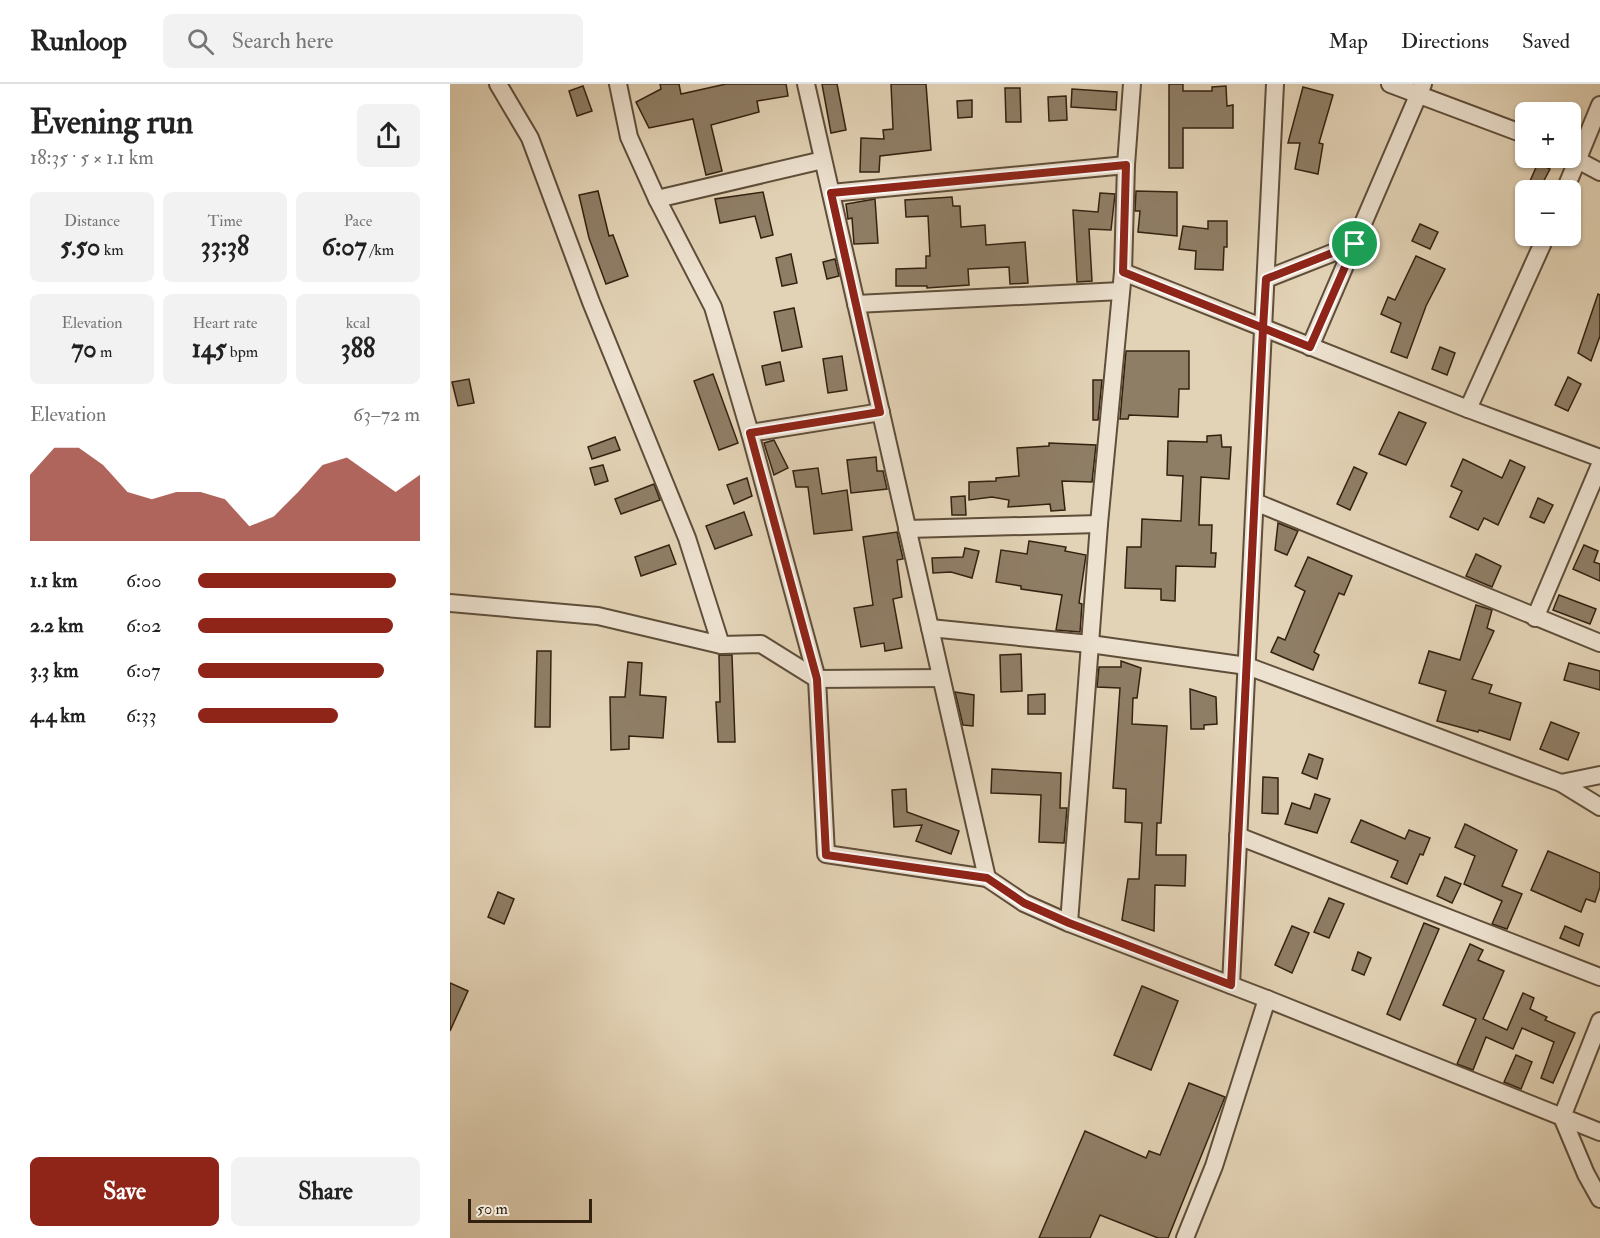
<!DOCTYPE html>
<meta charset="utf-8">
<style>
body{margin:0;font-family:"IM FELL Double Pica",serif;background:#f2f2f2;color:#222;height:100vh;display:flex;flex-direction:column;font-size:22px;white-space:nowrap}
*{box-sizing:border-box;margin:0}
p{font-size:20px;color:#767676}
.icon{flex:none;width:33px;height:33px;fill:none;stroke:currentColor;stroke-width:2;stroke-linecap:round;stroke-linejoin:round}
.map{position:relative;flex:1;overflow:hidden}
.details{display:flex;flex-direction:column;background:#fff;width:450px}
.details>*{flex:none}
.buttons{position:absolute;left:1065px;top:18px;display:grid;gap:12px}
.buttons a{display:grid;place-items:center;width:66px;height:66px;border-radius:9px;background:#fff;box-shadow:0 2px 4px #0004;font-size:30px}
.scale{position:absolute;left:18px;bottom:15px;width:124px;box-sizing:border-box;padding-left:6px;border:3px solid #332110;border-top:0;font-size:16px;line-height:21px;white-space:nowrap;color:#332110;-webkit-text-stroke:4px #ede2d0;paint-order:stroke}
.pin{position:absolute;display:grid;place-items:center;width:51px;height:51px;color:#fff;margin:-26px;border:3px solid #fff;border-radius:50%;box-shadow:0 2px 6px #0007}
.round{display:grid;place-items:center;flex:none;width:63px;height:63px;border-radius:9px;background:#f2f2f2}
.head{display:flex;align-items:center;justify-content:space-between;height:102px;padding:0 30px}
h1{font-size:33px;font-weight:700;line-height:45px}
.figures{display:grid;grid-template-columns:repeat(3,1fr);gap:9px;height:102px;padding:6px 30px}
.figures div{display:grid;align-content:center;border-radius:9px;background:#f2f2f2;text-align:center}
.figures b{font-size:26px;font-weight:700}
.figures small{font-size:16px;font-weight:400}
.figures p{font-size:16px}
.chart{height:168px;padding:12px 30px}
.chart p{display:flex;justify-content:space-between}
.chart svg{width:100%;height:108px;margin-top:6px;fill:#8f2418;opacity:.7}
.action{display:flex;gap:12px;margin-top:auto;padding:12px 30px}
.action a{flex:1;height:69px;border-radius:9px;background:#8f2418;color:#fff;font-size:24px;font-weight:700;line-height:69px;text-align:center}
.action a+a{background:#f2f2f2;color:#222}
ul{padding:0 30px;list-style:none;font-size:20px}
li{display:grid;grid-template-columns:96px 72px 1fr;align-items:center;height:45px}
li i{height:15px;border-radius:8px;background:#8f2418}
header{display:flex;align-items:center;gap:36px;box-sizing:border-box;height:84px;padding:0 30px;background:#fff;border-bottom:2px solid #e0e0e0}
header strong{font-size:28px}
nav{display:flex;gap:33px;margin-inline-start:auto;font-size:21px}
.search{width:420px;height:54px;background:#f2f2f2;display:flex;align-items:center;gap:15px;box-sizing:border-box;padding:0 21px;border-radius:9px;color:#767676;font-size:22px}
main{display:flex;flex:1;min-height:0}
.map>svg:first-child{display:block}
.building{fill:#8f7e66;stroke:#332110;stroke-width:1.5}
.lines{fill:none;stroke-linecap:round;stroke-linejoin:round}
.street-casing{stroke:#5f4e3a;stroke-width:20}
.street{stroke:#ede2d0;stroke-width:16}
.route-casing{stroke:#fff;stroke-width:12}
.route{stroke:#8f2418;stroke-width:8}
</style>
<header>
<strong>Runloop</strong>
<div class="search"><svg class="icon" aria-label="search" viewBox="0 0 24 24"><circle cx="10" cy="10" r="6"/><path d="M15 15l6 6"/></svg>Search here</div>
<nav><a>Map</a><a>Directions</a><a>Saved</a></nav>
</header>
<main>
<section class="details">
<div class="head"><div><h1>Evening run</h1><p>18:35 · 5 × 1.1 km</p></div><a class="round"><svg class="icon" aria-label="share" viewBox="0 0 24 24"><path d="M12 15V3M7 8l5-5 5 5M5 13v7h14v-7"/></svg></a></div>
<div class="figures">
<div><p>Distance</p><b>5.50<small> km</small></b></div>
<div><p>Time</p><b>33:38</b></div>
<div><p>Pace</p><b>6:07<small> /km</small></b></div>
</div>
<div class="figures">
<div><p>Elevation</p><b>70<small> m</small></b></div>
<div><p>Heart rate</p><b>145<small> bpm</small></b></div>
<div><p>kcal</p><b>388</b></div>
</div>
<div class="chart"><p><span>Elevation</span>63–72 m</p>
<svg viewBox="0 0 160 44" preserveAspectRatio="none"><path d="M0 44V17L10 6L20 6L30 13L40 24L50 27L60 24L70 24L80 27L90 38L100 34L110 24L120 13L130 10L140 17L150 24L160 17V44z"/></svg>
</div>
<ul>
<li><b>1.1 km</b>6:00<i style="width:89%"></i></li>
<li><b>2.2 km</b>6:02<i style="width:88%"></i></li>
<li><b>3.3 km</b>6:07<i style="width:84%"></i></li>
<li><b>4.4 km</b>6:33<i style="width:63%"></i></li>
</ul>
<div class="action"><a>Save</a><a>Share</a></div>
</section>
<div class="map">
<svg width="1150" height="1154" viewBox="0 0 1150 1154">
<rect width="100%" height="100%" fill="#e3d3b6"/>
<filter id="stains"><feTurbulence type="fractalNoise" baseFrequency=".00333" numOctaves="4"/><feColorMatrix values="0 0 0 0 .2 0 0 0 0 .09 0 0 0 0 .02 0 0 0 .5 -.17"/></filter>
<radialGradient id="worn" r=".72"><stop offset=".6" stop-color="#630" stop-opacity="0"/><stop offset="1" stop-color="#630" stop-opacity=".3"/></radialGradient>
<g class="building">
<path d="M210 0H229L231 10 276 0H336L338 12 307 17 309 28 261 41 272 87 256 91 243 35 199 44 186 18 211 5Z"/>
<path d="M372 0H387L396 46 381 49Z"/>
<path d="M441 0H476L481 66 430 72 429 88H410L411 54 434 55 433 46 443 45Z"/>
<path d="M719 0H733V7H762V3L776 2 777 22 783 21V44H733V84H719Z"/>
<path d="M133 2 142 27 127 32 119 7Z"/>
<path d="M853 3 883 11 869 59 873 60 868 90 845 85 850 59H838Z"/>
<path d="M555 4H570L571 38H556Z"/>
<path d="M622 5 667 8 666 26 621 23Z"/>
<path d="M616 12 617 36 599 37 598 13Z"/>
<path d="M522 16V33L508 34 507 17Z"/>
<path d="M1088 79 1100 85 1089 106H1076Z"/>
<path d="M148 107 159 152 163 151 178 192 156 200 139 154 129 111Z"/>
<path d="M686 107 727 108V152L688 148 690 127H685Z"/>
<path d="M313 108 323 151 311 154 305 132 270 139 265 115Z"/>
<path d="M650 109 665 110 661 146 639 145 642 197 627 198 623 126 648 128Z"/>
<path d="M502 113 503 122H510L511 143 535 141 536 161 575 158 578 199 560 200 559 183 518 185 519 201 477 204V202H446V185L476 184V172H480L478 132 456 133 455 116Z"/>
<path d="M425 115 428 159 404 160 402 134 398 135 396 120Z"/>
<path d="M758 137H777V163H774L773 186 745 185 746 167 729 165 733 142 758 145Z"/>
<path d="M970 140 988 148 980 165 962 157Z"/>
<path d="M341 170 347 199 332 202 326 174Z"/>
<path d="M966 172 995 185 976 222 957 274 941 268 951 239 931 230 938 213 945 216Z"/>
<path d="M385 175 389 192 377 195 373 178Z"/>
<path d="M1148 210 1150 211V252L1141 277 1128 269Z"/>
<path d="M344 224 352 263 332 267 324 228Z"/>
<path d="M990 263 1005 269 997 291 982 285Z"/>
<path d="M676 267H739V305H729L728 333 679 331 678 335H670Z"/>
<path d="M392 272 397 306 378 309 373 275Z"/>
<path d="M330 278 334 297 316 301 312 282Z"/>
<path d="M263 290 288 359 269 366 244 297Z"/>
<path d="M1118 293 1131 300 1118 327 1105 321Z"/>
<path d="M19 295 24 319 8 322 2 298Z"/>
<path d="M643 296H652L648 336H643Z"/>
<path d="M949 328 976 339 956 381 929 370Z"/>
<path d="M771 351 772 363H781L779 395 751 393 749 441H762L761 469H766L765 483 726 482 725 517 711 516V505L675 504 677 463H691L692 435 731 437 733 392 717 391 718 357 757 358V352Z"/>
<path d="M165 353 170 366 142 375 138 363Z"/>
<path d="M324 356 338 384 324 391 314 359Z"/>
<path d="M599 359 646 361 642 398 612 397 615 426 601 427 600 420 558 423 559 416 542 413 519 416V398L546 397V394L569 392 567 364 599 362Z"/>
<path d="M426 373 427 387H433L437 405 401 409 397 376Z"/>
<path d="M1013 375 1052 394 1060 376 1075 383 1048 441 1034 434 1028 446 1000 433 1012 407 1001 402Z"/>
<path d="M153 381 158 397 145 401 140 384Z"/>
<path d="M904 383 917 389 900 426 887 420Z"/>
<path d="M368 384 372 410 397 406 402 446 364 450 358 403H346L343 387Z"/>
<path d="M297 394 302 412 284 420 277 401Z"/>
<path d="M204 400 210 416 171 430 165 415Z"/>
<path d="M515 412 516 431H502L501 413Z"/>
<path d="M1088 414 1103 421 1094 439 1080 433Z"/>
<path d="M294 428 302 451 265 465 256 442Z"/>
<path d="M828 439 848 447 837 471 825 466Z"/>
<path d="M447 448 453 475 447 476 452 513 443 515 452 564 435 567 434 559 411 563 404 524 423 521 413 453Z"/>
<path d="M579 457 616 463 615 467 636 471 629 519 632 520 630 548 606 546 612 511 571 505V502L546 498 551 466 577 470Z"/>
<path d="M219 461 226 480 191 492 185 473Z"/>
<path d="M1134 461 1148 467 1144 478 1150 480V497L1123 485Z"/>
<path d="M515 464 529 467 522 494 501 488 483 489 482 474 513 473Z"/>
<path d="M1026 470 1051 482 1042 503 1016 492Z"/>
<path d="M858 473 902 492 894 511 889 509 864 568 869 571 863 586 821 568 828 553 835 556 855 507 845 502Z"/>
<path d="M1109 511 1146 525 1140 540 1103 526Z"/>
<path d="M1026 521 1042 526 1037 544 1044 547 1022 595 1042 601 1039 609 1071 619 1060 656 1029 646 1028 648 987 637 996 607 969 599 979 567 1010 576Z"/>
<path d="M87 567H101L100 643H85Z"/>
<path d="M571 570 572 607 551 608 550 571Z"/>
<path d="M269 571H282L285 658H268L266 618H270Z"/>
<path d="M671 577 691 584 687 614H683L682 640 717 642 711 739H707L706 771H736L735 802 705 801 704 847 672 836 678 795H689L692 739 675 738 676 705 663 704 670 604 647 603 649 583H671Z"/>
<path d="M178 578 192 579 190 611 216 613 213 654 179 652V665L161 666 160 613H175Z"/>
<path d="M1119 579 1150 587V606L1114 596Z"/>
<path d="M740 605 766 613 767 640 754 641V645H741Z"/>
<path d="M505 608 524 611 523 642 513 641Z"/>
<path d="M595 610V630H578V611Z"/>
<path d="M1101 638 1129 649 1118 676 1090 665Z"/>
<path d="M859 670 873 675 867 695 852 689Z"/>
<path d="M542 685 611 689 610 724H617L614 759 589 758 591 711 541 709Z"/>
<path d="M813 693 828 694V730L812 729Z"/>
<path d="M456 705 457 728 509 747 501 770 466 757 472 741 444 743 442 706Z"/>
<path d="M865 710 880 715 867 749 835 740 842 719 860 725Z"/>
<path d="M911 736 955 755 959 746 980 754 973 771 970 770 957 800 941 793 948 777 901 758Z"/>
<path d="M1015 740 1067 766 1052 802 1072 810 1057 845 1042 840 1052 817 1014 800 1025 772 1005 763Z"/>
<path d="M1098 767 1150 789V803L1145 818 1136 815 1131 828 1081 806Z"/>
<path d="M995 793 1011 800 1002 819 987 812Z"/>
<path d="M48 808 64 815 54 840 38 833Z"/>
<path d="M879 814 894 820 879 854 864 848Z"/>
<path d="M974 839 989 845 950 936 937 930Z"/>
<path d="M842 842 859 849 842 889 825 881Z"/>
<path d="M1115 842 1133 850 1129 862 1110 854Z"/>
<path d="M1020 860 1033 866 1028 876 1054 887 1033 935 1057 946 1073 909 1084 914 1080 925 1097 933 1095 936 1125 949 1103 999 1091 994 1104 958 1072 944 1063 965 1036 953 1023 986 1007 980 1026 935 993 921Z"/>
<path d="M908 868 921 874 914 891 902 886Z"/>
<path d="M0 899 18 907 0 947Z"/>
<path d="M692 902 728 917 701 986 664 971Z"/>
<path d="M1066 971 1082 978 1071 1005 1054 998Z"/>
<path d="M739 999 775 1013 718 1154H708L650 1131 640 1154H589L635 1047 696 1074 699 1067 710 1071Z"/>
</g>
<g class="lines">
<defs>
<g id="street">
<path d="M48 0 80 54 141 218 237 454 271 561"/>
<path d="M168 0 179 53 207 115 263 223 300 349 367 595 376 770 537 794 574 819 619 839 817 915 1150 1048"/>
<path d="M356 0 537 794"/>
<path d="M940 0 1076 51"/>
<path d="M1120 72 1150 88"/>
<path d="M1115 106 1150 21"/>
<path d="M381 109 676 81"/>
<path d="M207 115 373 76"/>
<path d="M673 188 1018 325 1150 374"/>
<path d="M816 195 905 160"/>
<path d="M406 220 671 207"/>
<path d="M860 263 973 0"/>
<path d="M1018 325 1096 152"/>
<path d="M300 349 431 328"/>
<path d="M805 418 1150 559"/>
<path d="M457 445 649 440"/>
<path d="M0 519 148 532 271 561 311 560 367 595 491 594"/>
<path d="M1085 534 1150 381"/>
<path d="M480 544 640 560 797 582 1111 699 1150 723"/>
<path d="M1111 699 1150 691"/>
<path d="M788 752 1150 893"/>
<path d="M619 839 649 440 673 188 676 81 682 0"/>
<path d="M781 901 825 0"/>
<path d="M1150 937 1112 1033 1136 1090 1150 1115"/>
<path d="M735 1154 764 1082 817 915"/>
</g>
</defs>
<use href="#street" class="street-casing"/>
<use href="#street" class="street"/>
</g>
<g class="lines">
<defs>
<path id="route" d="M905 160 816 195 813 244 673 188 676 81 381 109 430 328 300 349 367 595 376 771 537 794 574 819 619 839 781 901 813 244 860 263 905 160"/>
</defs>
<use href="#route" class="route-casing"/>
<use href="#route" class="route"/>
</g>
<rect width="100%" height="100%" filter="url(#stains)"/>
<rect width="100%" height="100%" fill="url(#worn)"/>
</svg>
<div class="buttons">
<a>+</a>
<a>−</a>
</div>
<div class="scale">50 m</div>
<div class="pin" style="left:905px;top:160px;background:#1e9e55"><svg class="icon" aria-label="arrive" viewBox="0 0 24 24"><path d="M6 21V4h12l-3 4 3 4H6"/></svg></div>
</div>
</main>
